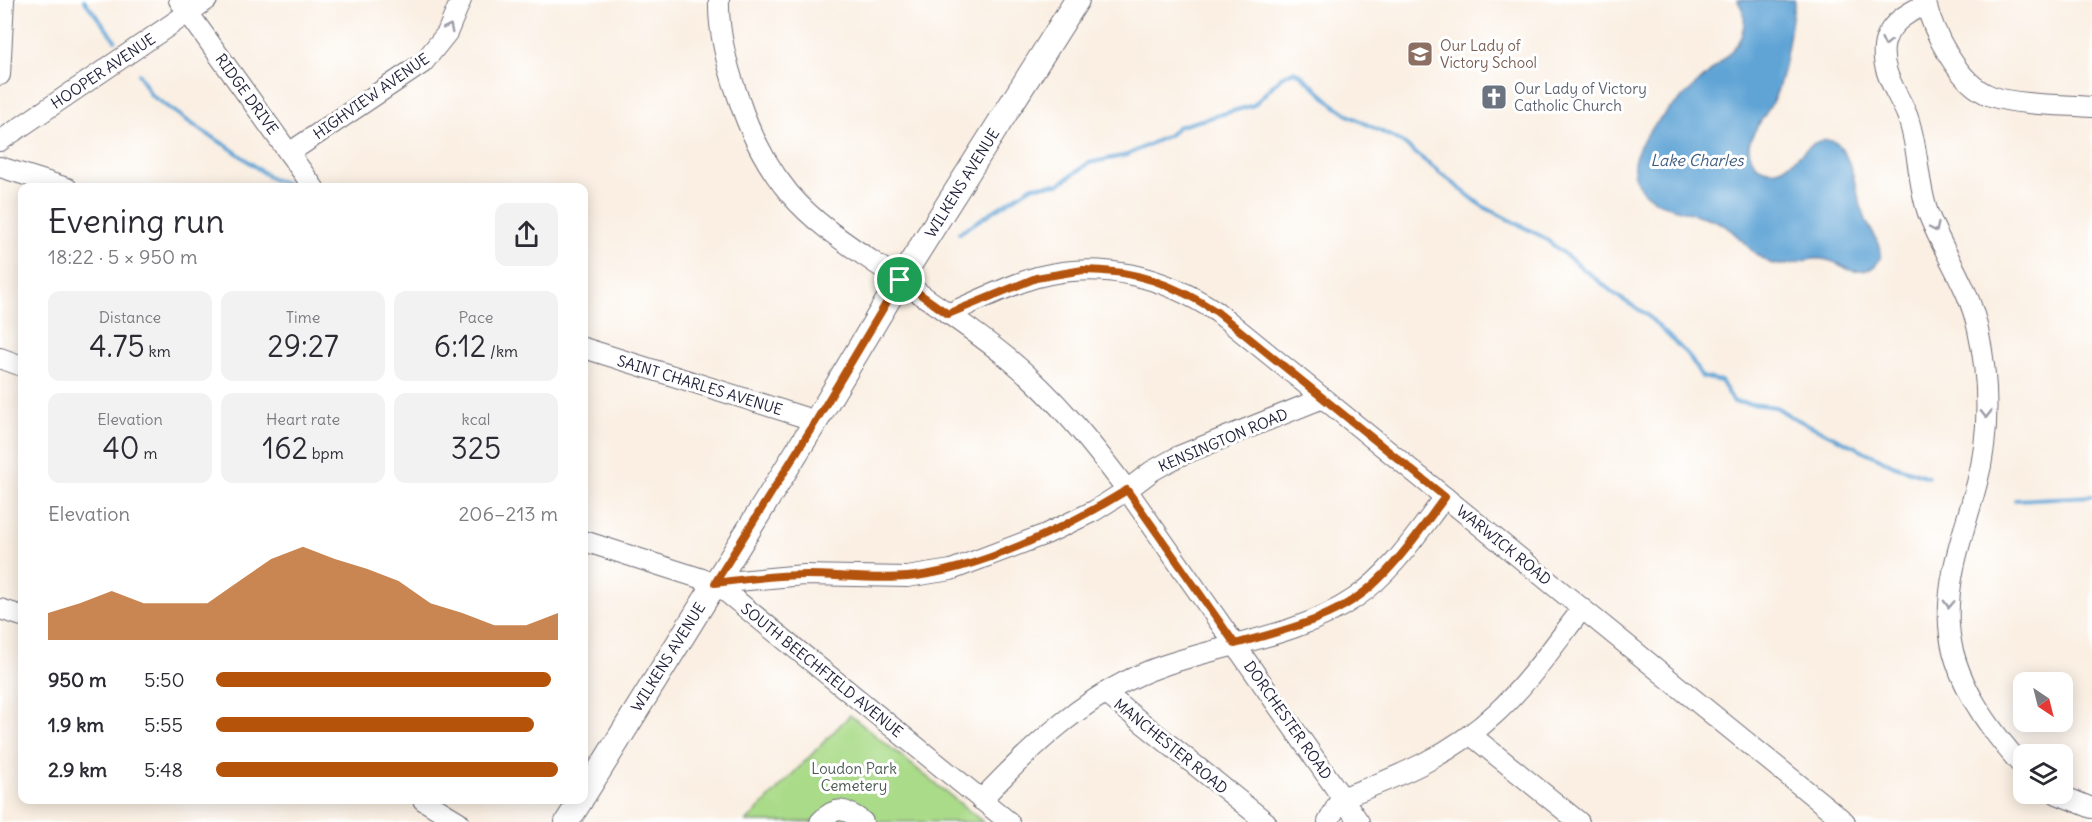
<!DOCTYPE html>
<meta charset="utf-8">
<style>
body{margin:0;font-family:Delius,sans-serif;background:#f2f2f3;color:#2b2b33;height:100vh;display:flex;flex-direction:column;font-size:22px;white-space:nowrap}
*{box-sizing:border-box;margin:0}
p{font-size:20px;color:#7c7c81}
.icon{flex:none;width:33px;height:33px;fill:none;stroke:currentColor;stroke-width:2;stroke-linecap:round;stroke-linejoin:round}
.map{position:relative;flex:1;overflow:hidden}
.sheet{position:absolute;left:18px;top:183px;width:570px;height:621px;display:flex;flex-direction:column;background:#fff;border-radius:12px;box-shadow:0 3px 15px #0003}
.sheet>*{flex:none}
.needle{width:39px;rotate:145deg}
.buttons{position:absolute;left:2013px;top:672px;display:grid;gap:12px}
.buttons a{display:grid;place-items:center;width:60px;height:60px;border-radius:12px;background:#fff;box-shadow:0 3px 15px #0003;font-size:30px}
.pin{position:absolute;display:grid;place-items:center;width:51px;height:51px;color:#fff;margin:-26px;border:3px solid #fff;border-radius:50%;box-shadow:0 2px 6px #0007}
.round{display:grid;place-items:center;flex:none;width:63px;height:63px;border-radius:12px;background:#f2f2f3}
.head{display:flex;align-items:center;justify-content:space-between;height:102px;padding:0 30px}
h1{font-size:33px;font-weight:600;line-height:45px}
.metrics{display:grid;grid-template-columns:repeat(3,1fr);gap:9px;height:102px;padding:6px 30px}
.metrics div{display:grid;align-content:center;border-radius:12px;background:#f2f2f3;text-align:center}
.metrics b{font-size:30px;font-weight:600}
.metrics small{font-size:16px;font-weight:400}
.metrics p{font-size:16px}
.chart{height:168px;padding:12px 30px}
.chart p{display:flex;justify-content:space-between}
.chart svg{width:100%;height:108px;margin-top:6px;fill:#b45309;opacity:.7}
ul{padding:0 30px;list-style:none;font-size:20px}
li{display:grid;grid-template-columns:96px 72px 1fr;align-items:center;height:45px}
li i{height:15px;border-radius:8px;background:#b45309}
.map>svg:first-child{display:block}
.green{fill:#aadb89;stroke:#667e62;stroke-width:1.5}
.water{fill:#60a4d5;stroke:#416388;stroke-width:1.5}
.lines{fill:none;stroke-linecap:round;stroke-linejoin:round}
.stream{stroke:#60a4d5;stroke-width:4}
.minor-casing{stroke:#6e6a75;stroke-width:22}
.major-casing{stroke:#6e6a75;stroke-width:26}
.minor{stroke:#fff;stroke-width:20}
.major{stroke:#fff;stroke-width:24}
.oneway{stroke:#9c9ca7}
.route-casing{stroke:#fff;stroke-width:12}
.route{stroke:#b45309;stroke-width:8}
.labels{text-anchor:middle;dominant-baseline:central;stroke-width:6;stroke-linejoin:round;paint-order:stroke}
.education-label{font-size:15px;fill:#785e54;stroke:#fff;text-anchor:start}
.street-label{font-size:15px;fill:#22223b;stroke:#fff}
.worship-label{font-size:15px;fill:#5b616d;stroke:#fff;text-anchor:start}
.park-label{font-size:15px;fill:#4b5a52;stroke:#fff}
.water-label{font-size:16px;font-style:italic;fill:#3e5c80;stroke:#fff}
</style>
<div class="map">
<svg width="2092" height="822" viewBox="0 0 2092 822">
<rect width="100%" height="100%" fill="#fff"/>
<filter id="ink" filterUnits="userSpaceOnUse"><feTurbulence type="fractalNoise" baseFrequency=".0167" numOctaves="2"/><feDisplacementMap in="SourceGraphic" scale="12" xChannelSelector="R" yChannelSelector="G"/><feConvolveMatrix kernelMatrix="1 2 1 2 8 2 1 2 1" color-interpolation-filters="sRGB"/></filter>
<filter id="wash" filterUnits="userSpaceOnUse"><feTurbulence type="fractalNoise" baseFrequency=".008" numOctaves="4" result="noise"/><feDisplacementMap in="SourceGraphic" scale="24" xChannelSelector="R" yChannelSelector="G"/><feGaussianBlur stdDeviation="1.35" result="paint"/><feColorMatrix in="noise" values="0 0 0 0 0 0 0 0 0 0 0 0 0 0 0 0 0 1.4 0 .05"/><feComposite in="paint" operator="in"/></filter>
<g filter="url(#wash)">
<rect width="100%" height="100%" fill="#faefe2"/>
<path class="green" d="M850 715 983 822H746Z"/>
<path class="water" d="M1737 0H1795C1789 33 1787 66 1775 97 1769 112 1751 131 1749 145 1748 153 1754 165 1761 168 1792 182 1804 133 1832 141 1837 143 1840 145 1842 149 1857 173 1856 205 1871 230 1876 237 1882 246 1881 255 1877 272 1857 275 1844 267 1835 262 1825 258 1814 259 1800 260 1784 269 1770 263 1749 254 1738 230 1716 221 1695 212 1657 209 1642 190 1600 139 1729 73 1742 34 1746 21 1745 11 1737 0Z"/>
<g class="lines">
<g class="stream">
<path d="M84 0 115 40"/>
<path d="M139 74 151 95 199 129 230 148 272 179 293 185"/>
<path d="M959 233 1033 186 1059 184 1089 163 1127 155 1171 134 1177 127 1254 105 1281 77 1294 71 1300 74 1334 105 1350 116 1400 141 1482 206 1543 237 1620 298 1646 314 1689 356 1702 377 1721 381 1734 402 1776 407 1790 416 1895 466 1928 477"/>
<path d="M2015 500 2092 496"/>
</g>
</g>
</g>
<g filter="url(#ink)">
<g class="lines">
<defs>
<g id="minor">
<path d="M179 0 314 188"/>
<path d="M719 0C718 33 727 66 738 97 749 131 766 165 789 193 815 224 850 246 884 269 926 298 970 327 1009 359 1055 397 1091 442 1127 490L1359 822"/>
<path d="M1925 0C1933 32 1958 84 1991 96 2016 105 2064 105 2092 107"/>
<path d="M1926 4C1907 13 1887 24 1884 47 1881 73 1898 93 1907 115 1919 147 1917 182 1928 213 1943 253 1969 286 1978 330 1989 379 1990 434 1977 483 1965 530 1946 575 1949 625 1952 679 1989 729 2024 768"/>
<path d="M0 75 4 0"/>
<path d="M0 141 207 0"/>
<path d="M289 153 423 63 447 33 461 0"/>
<path d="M0 167 67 188"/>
<path d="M948 314C977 301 1007 286 1037 277 1101 260 1163 276 1217 312L1845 822"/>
<path d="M584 348 816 421"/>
<path d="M0 358 22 366"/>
<path d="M584 541 715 583 1009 822"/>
<path d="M715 583 804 575 907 577 951 570 1046 534 1094 511 1127 490 1152 471 1179 456 1323 398"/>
<path d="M0 609 22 616"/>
<path d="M1105 693 1266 822"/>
<path d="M1471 735 1579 822"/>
<path d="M2057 794 2092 808"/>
<path d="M423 800 459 822"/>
<path d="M981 800C1033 745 1089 691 1162 666 1225 644 1299 636 1355 598 1392 573 1418 532 1445 497"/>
<path d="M820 822C836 805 846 808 863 822"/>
<path d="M1328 822 1341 798C1398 777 1452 755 1497 712 1529 682 1555 644 1582 609"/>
</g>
<g id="major">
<path d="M584 795 816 421 900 280 1077 0"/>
<path d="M567 822 581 800"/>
</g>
</defs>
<use href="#minor" class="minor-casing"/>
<use href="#major" class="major-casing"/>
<use href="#minor" class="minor"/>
<use href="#major" class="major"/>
</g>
<defs><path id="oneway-chevron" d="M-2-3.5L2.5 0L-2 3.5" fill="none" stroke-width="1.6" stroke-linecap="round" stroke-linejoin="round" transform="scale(1.5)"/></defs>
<g class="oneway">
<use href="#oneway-chevron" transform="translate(449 28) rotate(-63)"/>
<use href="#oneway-chevron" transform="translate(1886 42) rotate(102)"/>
<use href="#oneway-chevron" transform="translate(1935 228) rotate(65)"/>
<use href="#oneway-chevron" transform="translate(1986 414) rotate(89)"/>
<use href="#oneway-chevron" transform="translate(1949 604) rotate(92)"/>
</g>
</g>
<g class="lines" filter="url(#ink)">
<defs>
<path id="route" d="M1083 270C1135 270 1174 284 1217 312L1445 497C1424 525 1403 556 1378 580 1340 618 1285 630 1235 644L1127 490C1067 527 978 571 907 577 873 580 839 575 806 575 776 575 745 579 715 583L816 421 900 280 948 314 1036 278Z"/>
</defs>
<use href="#route" class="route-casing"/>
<use href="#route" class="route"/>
</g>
<defs>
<symbol id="school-square" viewBox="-11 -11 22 22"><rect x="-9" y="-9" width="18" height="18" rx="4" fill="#8d6e63" stroke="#fff"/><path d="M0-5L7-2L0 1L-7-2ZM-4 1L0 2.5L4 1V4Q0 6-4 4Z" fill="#fff"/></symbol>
<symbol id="church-square" viewBox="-11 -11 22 22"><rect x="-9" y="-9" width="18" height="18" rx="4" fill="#6b7280" stroke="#fff"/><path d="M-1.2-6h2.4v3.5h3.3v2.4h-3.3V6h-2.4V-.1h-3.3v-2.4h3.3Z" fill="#fff"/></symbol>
</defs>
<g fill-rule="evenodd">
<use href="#school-square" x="1405" y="39" width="30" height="30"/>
<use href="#church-square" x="1479" y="82" width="30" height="30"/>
</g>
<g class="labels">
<g class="education-label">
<text x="1440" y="45">Our Lady of<tspan x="1440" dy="17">Victory School</tspan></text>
</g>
<g class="street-label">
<text transform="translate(103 71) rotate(-34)">HOOPER AVENUE</text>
<text transform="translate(247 94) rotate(54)">RIDGE DRIVE</text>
<text transform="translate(371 96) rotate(-35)">HIGHVIEW AVENUE</text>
<text transform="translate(962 183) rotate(-58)">WILKENS AVENUE</text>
<text transform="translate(700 385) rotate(17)">SAINT CHARLES AVENUE</text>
<text transform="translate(1223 440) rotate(-23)">KENSINGTON ROAD</text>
<text transform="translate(1504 545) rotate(39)">WARWICK ROAD</text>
<text transform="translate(668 657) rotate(-58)">WILKENS AVENUE</text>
<text transform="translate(822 670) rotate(39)">SOUTH BEECHFIELD AVENUE</text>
<text transform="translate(1288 720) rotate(55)">DORCHESTER ROAD</text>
<text transform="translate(1171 746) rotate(39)">MANCHESTER ROAD</text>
</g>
<g class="worship-label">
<text x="1514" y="88">Our Lady of Victory<tspan x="1514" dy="17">Catholic Church</tspan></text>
</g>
<g class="park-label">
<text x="854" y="768">Loudon Park<tspan x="854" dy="17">Cemetery</tspan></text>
</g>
<g class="water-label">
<text x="1697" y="160">Lake Charles</text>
</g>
</g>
</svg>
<div class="buttons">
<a><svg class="needle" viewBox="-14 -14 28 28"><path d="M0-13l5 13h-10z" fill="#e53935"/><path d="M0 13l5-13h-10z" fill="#7c7c81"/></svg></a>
<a><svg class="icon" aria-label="layers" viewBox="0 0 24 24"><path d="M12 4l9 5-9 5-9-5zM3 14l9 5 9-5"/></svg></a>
</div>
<div class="pin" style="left:900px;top:280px;background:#1e9e55"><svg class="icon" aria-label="arrive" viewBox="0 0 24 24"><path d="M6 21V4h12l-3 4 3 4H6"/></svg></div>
<section class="sheet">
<div class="head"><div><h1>Evening run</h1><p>18:22 · 5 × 950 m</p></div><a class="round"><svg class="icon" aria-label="share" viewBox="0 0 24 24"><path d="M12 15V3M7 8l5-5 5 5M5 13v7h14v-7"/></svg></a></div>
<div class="metrics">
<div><p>Distance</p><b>4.75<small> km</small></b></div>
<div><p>Time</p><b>29:27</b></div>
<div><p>Pace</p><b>6:12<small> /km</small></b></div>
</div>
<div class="metrics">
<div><p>Elevation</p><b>40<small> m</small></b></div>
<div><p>Heart rate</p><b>162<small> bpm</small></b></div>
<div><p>kcal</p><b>325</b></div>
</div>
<div class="chart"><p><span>Elevation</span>206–213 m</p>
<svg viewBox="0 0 160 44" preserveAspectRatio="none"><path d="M0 44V33L10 29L20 24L30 29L40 29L50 29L60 20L70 11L80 6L90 11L100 15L110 20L120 29L130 33L140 38L150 38L160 33V44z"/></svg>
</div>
<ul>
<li><b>950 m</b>5:50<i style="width:98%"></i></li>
<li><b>1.9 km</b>5:55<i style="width:93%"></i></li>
<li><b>2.9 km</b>5:48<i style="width:100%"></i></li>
</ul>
</section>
</div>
